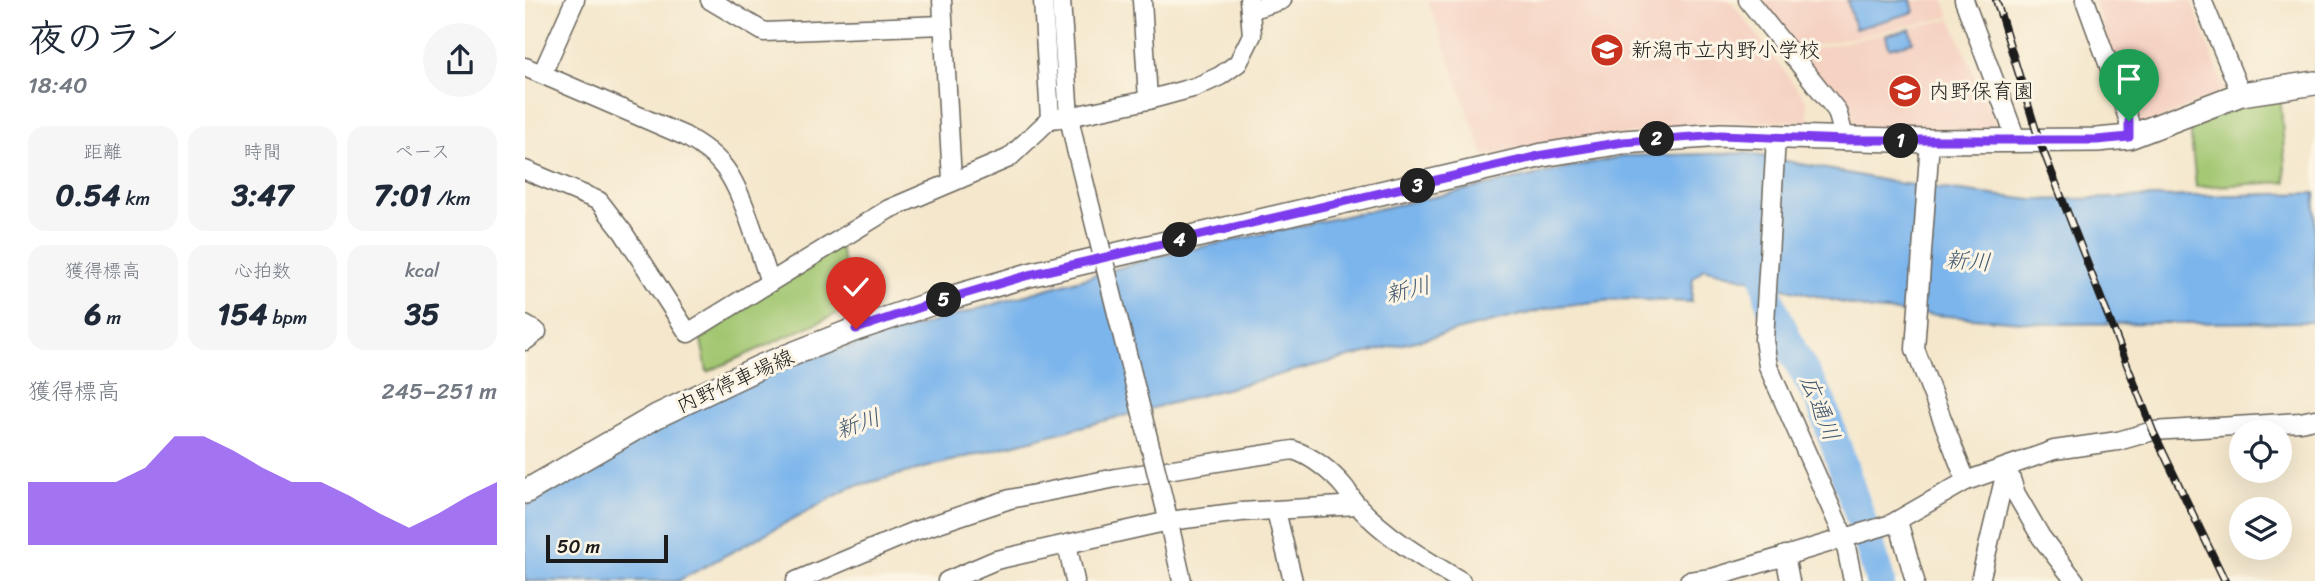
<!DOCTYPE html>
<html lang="ja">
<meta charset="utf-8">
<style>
body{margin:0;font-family:Sriracha,"Klee One",sans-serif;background:#f6f6f7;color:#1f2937;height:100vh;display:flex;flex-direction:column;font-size:26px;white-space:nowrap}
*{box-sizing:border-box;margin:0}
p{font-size:23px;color:#747a83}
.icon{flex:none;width:38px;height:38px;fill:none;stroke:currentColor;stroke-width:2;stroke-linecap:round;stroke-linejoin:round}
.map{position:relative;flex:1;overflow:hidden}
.side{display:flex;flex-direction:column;background:#fff;width:525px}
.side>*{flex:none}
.controls{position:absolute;left:1704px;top:420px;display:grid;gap:14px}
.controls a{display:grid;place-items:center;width:63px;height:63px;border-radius:50%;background:#fff;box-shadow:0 7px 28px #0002;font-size:35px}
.scale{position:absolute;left:21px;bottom:18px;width:122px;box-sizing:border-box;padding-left:7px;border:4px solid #1c1c1c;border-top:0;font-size:19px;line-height:24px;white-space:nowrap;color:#1c1c1c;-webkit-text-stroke:5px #fcf5e5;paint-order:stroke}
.pin{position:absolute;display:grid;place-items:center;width:60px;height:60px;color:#fff;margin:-72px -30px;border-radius:50% 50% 50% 0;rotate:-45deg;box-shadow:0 0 7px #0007}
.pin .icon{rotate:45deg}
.km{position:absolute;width:35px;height:35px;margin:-18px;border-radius:50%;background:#222;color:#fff;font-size:19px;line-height:35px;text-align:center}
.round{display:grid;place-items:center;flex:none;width:74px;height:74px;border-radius:37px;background:#f6f6f7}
.overview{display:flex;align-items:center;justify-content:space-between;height:119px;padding:0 28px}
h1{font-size:38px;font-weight:800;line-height:52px}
.stats{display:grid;grid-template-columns:repeat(3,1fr);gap:10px;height:119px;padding:7px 28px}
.stats div{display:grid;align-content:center;border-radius:18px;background:#f6f6f7;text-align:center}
.stats b{font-size:30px;font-weight:800}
.stats small{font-size:19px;font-weight:400}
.stats p{font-size:19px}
.chart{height:196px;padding:14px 28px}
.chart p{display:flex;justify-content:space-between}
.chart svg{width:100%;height:126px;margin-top:7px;fill:#7c3aed;opacity:.7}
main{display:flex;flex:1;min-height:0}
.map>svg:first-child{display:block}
.built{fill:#f5d2c2}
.green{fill:#a0c670;stroke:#5e7146;stroke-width:2}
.water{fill:#7cb5ec;stroke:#4c6884;stroke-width:2}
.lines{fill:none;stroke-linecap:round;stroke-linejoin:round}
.river{stroke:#7cb5ec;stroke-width:30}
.minor-casing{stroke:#68635a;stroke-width:21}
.major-casing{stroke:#68635a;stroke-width:26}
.minor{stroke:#fff;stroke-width:18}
.major{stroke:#fff;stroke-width:23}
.rail-casing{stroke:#1c1c1c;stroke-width:8}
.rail{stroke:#fcf5e5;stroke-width:5;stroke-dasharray:16;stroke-linecap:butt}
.minor-bridge-casing{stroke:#68635a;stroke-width:21;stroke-linecap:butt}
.minor-bridge{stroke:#fff;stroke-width:18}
.route-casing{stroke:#fff;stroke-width:14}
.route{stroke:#7c3aed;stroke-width:9}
.labels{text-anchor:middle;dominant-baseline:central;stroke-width:6;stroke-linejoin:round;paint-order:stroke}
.poi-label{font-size:21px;fill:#1c1c1c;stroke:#fcf5e5;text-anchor:start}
.street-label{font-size:21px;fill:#1c1c1c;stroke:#fcf5e5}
.water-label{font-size:23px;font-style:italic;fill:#42596f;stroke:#fcf5e5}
</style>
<main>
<section class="side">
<div class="overview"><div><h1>夜のラン</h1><p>18:40</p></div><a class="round"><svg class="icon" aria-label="share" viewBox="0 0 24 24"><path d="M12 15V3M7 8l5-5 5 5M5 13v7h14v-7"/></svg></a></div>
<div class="stats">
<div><p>距離</p><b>0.54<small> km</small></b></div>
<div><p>時間</p><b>3:47</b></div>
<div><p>ペース</p><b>7:01<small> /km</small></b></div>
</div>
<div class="stats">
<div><p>獲得標高</p><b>6<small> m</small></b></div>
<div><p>心拍数</p><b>154<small> bpm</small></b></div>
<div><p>kcal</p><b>35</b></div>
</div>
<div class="chart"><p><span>獲得標高</span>245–251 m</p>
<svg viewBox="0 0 160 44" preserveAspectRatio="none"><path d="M0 44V22L10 22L20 22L30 22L40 17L50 6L60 6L70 11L80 17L90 22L100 22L110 27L120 33L130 38L140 33L150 27L160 22V44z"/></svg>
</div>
</section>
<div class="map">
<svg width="1790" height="581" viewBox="0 0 1790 581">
<rect width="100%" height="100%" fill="#fcf5e5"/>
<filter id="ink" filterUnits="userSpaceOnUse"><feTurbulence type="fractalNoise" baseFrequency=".0143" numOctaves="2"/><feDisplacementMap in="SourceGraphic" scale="14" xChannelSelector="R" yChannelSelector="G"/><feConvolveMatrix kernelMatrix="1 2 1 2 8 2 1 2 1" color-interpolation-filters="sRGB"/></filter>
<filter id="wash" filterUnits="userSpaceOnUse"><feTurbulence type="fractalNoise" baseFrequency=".00686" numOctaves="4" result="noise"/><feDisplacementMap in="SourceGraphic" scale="28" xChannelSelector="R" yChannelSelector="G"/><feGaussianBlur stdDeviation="1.57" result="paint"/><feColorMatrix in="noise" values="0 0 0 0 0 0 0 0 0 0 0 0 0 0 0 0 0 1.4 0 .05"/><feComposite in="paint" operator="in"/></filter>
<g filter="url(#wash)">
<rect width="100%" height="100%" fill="#f4e7cc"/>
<g class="built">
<path d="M903 0H1205L1281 100 1284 121 1174 123 959 156Z"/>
<path d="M1232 0H1419L1425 17 1267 50Z"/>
<path d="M1569 0H1666L1700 90 1613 129Z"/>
<path d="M1426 19 1473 130H1337L1269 53Z"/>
</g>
<g class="green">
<path d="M1755 90 1761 182 1671 187 1664 116Z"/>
<path d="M314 244 330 306 182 372 174 329Z"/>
</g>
<g class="water">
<path d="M1322 0H1386L1389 12 1330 29Z"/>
<path d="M1385 29 1388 42 1364 48 1361 35Z"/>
<path d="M1221 153 1372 183 1507 200 1790 193V322L1522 324 1347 310 1179 268 1168 278 1166 302 1097 299 1033 306 780 368 327 487 153 581H0V507L205 381 635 256 1099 156Z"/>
</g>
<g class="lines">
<path class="river" d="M1239 273 1246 304 1268 352 1296 402 1344 543 1355 581"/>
</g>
</g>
<g filter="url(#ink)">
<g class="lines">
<defs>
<g id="minor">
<path d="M185 0 239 32 418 25"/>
<path d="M417 0 427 180"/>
<path d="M518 0 525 119"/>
<path d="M536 0 544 117 551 149"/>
<path d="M617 0 623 100"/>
<path d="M1223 0 1312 111 1320 140"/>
<path d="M1439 0 1491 139"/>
<path d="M1560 0 1604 121V137"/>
<path d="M1677 0 1716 94"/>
<path d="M725 10 757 0"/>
<path d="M0 67 160 136C174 144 188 153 198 166 218 190 234 251 245 282"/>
<path d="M17 74 50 0"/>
<path d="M1251 138 1239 340 1243 366 1319 537 1328 581"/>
<path d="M1405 141 1390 349 1441 481"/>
<path d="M0 170 74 201 98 232 163 333 364 209 484 158 525 119 544 117 623 100 671 87 695 76 713 63 727 35 724 0"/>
<path d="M0 325 12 332 0 341"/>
<path d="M1482 467 1491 494 1516 537 1550 581"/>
<path d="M641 510 657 581"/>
<path d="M751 511 768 581"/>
<path d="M1373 521 1390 581"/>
<path d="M542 544 550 581"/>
<path d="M1260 555 1265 581"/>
<path d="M271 581 387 532 485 499 591 478 768 450C787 456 807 472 820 488 824 493 827 500 832 505 861 537 899 559 936 581"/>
<path d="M422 581 471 560 644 521 716 512 832 505"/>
<path d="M1164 581 1187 578 1366 524 1441 481 1529 450 1593 441 1628 431 1775 422 1790 419"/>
<path d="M1455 581 1482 467"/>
</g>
<path id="major" d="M0 492 132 416 237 366 331 329 408 303 504 275 1018 155 1098 142 1196 135 1405 141 1572 140 1604 137 1716 94 1790 83"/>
</defs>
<use href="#minor" class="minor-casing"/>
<use href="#major" class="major-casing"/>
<use href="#minor" class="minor"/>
<use href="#major" class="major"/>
<defs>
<path id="rail" d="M1471 0 1514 140 1628 431 1700 581"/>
</defs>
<use href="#rail" class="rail-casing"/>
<use href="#rail" class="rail"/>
<defs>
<path id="minor-bridge" d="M551 149 641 510"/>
</defs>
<use href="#minor-bridge" class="minor-bridge-casing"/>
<use href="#minor-bridge" class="minor-bridge"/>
</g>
</g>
<g class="lines" filter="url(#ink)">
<defs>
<path id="route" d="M331 329 408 303 504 275 1018 155 1098 142 1196 135 1320 140H1572L1604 137V121"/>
</defs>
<use href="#route" class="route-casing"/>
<use href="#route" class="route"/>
</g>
<defs>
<symbol id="school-disc" viewBox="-11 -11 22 22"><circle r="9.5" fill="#c8321e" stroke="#fcf5e5"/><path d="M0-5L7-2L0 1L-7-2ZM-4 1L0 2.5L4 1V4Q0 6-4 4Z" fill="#fff"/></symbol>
</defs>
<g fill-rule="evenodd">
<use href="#school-disc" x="1063" y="31" width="38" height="38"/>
<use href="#school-disc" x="1361" y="72" width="38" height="38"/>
</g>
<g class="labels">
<g class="poi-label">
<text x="1106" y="50">新潟市立内野小学校</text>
<text x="1404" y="91">内野保育園</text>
</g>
<g class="street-label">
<text transform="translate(210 381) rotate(-24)">内野停車場線</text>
</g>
<g class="water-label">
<text transform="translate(1443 261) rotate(4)">新川</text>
<text transform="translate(883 290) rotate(-14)">新川</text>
<text transform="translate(1295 408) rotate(68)">広通川</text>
<text transform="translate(333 424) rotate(-19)">新川</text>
</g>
</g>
</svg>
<div class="controls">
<a><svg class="icon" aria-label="locate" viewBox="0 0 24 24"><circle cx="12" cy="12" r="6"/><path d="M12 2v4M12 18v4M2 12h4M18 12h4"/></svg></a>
<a><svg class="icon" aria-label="layers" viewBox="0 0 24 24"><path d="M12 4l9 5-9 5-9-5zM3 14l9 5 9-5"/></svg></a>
</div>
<div class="scale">50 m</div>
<div class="pin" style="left:1604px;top:121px;background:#1e9e55"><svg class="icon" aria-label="arrive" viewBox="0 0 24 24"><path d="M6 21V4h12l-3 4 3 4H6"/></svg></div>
<div class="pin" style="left:331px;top:329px;background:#d93025"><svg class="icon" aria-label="check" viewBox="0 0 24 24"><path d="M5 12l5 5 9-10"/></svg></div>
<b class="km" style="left:1376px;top:141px">1</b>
<b class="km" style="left:1132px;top:139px">2</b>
<b class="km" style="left:893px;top:186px">3</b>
<b class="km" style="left:655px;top:240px">4</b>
<b class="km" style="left:419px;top:300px">5</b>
</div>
</main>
